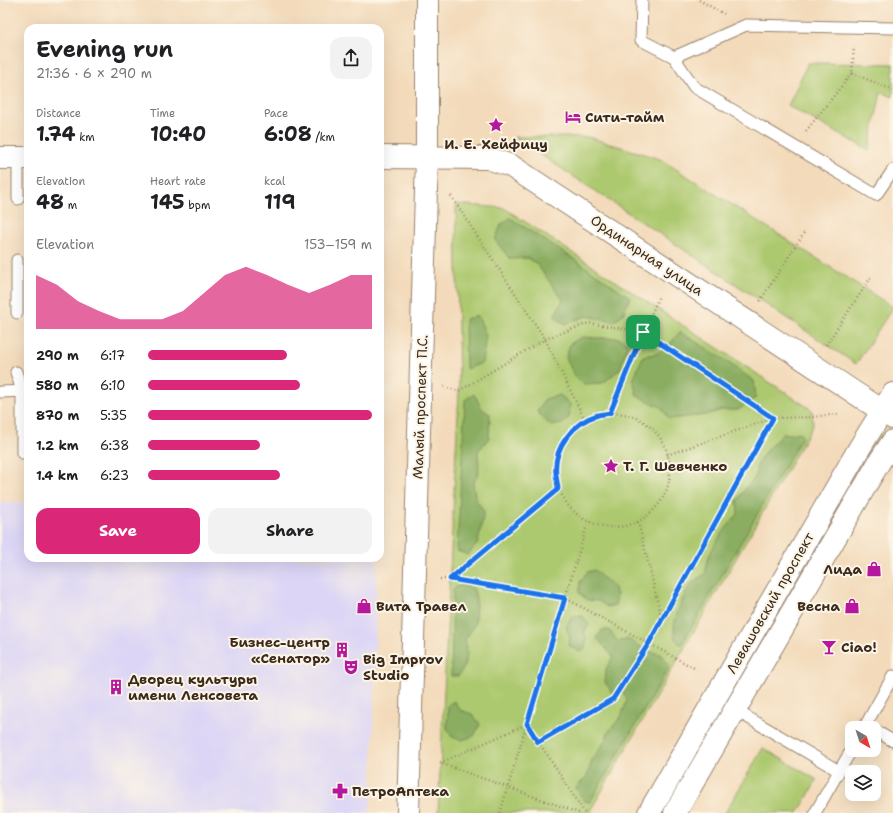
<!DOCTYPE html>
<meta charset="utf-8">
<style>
body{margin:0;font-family:"Shantell Sans",sans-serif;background:#f2f2f2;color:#202124;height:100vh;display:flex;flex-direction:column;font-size:15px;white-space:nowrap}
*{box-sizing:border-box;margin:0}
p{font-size:13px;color:#757577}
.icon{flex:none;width:22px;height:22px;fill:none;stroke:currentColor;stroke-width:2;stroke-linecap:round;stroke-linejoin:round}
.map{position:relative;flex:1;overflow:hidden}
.details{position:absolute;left:24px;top:24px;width:360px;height:538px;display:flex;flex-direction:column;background:#fff;border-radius:12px;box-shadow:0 4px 16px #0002}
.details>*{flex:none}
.needle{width:26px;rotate:141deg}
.fabs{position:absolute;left:845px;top:721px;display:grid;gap:8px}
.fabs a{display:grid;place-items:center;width:36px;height:36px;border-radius:8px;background:#fff;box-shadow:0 4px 16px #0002;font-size:20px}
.pin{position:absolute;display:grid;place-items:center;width:34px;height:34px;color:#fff;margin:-17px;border-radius:8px;box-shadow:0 2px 6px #0006}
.round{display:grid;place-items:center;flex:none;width:42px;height:42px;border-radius:12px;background:#f2f2f2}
.headline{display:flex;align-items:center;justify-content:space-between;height:68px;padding:0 12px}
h1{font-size:22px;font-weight:700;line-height:30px}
.metrics{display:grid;grid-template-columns:repeat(3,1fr);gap:6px;height:68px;padding:4px 12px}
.metrics div{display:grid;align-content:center}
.metrics b{font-size:20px;font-weight:700}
.metrics small{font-size:11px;font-weight:400}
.metrics p{font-size:11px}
.chart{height:112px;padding:8px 12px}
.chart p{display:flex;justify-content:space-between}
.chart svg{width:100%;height:72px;margin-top:4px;fill:#db2777;opacity:.7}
.primary-button{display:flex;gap:8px;margin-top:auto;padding:8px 12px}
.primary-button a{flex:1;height:46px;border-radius:12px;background:#db2777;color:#fff;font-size:16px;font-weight:700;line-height:46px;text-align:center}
.primary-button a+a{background:#f2f2f2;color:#202124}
ul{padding:0 12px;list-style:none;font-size:13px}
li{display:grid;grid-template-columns:64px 48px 1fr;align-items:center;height:30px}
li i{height:10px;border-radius:5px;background:#db2777}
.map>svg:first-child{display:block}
.built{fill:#dcd5f6}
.green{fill:#adc96f;stroke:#747a46}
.forest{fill:#8aad62;stroke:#626c40}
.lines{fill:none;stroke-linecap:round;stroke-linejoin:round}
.service-casing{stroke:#97826c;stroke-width:13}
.tertiary-casing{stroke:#97826c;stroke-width:24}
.path{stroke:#97826c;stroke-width:2.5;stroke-dasharray:1 3;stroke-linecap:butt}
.service{stroke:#fff;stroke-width:11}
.tertiary{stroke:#fff;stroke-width:22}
.route-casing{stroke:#fff;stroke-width:8}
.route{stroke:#1a73e8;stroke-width:5}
.labels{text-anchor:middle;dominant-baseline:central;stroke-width:4;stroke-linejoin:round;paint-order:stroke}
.poi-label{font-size:14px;font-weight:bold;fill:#3b2a1e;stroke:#fcf5e5;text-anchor:start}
.street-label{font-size:14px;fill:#3b2a1e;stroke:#fcf5e5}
</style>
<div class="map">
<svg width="893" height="813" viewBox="0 0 893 813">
<rect width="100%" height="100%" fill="#fcf5e5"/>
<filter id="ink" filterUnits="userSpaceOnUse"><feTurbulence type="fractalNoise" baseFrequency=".025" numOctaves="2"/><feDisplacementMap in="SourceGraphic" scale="8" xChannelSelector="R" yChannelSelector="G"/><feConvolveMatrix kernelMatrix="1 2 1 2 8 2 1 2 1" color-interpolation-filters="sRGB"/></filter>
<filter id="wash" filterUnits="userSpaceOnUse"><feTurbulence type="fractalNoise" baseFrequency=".012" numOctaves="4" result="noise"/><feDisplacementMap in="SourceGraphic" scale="16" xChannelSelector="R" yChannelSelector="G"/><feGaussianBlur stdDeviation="0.9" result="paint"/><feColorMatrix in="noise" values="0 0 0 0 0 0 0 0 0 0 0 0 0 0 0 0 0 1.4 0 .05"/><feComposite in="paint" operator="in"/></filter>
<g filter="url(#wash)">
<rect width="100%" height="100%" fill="#f3daba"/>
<path class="built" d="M0 502 28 503V558H377L372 791 370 813H0Z"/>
<g class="green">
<path d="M808 63 893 64V97L881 92 869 150 788 106Z"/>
<path d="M514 137H588L660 159 893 307 856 364Z"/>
<path d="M456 204 504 208 812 410 813 425 589 813H438L459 391Z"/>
<path d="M763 748 817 780 798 813H725Z"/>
</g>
<g class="forest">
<path d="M510 218 574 259 630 297 623 314 614 321 586 316 565 324 554 316 563 300 536 263 527 258 510 259 495 240 501 225Z"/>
<path d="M478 316 486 335 482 363 466 369 465 319Z"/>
<path d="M680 332 719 356 754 381 756 397 738 410H722L705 415 669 419 661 407 637 396 633 380 643 356 656 354 671 343Z"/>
<path d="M582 337 597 338H619L628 344 620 369 603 383 583 384 574 376 566 357 570 344Z"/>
<path d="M474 394 482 409 490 414 489 438 478 451 479 470 473 485 476 500 484 511 478 543 468 555 457 551 465 400Z"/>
<path d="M560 395 570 404 569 418 562 424 551 426 537 412 545 399Z"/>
<path d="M800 432 802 437 682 644C681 644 677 642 677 641 667 630 684 593 692 583 695 580 701 577 705 574 706 568 707 561 709 556 716 540 727 527 738 514L737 501 747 486 755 478 757 465 768 448 784 433 790 434Z"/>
<path d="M595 570 603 578 611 583 617 594 615 605 607 607 599 601 587 600 579 593 580 582 587 572Z"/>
<path d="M464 585 474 589 476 600 475 624 465 640 467 655 463 669 458 676H451L453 591 456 587Z"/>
<path d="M572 616H583L589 625 584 632 587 640 584 650 580 652 568 645 570 638 566 627Z"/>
<path d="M602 630H609L617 641 628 639 647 651 660 654 670 666 590 802 584 801 576 788 587 776 592 760 604 743 609 731 621 717 627 700 623 692 612 693 605 682 606 669 613 657 597 638Z"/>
<path d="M454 701 460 710 472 714 480 724 474 736 461 740 452 737 447 728 448 705Z"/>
</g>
</g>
<g filter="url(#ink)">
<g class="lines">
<defs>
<g id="service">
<path d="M642 0 641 40 674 57 694 87 876 195 893 170"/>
<path d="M674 57 746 25 893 28"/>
<path d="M18 199V158"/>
<path d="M17 313V260"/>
<path d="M16 372 22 391V453"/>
<path d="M0 392 27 391"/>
<path d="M735 710 839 771"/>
<path d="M864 728 893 676"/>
<path d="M874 730 893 741"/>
<path d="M815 813 849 754"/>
</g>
<g id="tertiary">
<path d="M380 157 488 158 511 166 893 418"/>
<path d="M0 158H28"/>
<path d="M408 813 427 157V0"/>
<path d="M649 813 860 447 893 394"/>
<path d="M675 813 881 459 893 441"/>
</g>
</defs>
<use href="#service" class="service-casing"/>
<use href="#tertiary" class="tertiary-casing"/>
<g class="path">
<path d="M699 0 724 14"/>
<path d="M852 73 893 90"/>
<path d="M806 131 852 73 854 47"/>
<path d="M451 196 545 339 585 420"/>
<path d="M760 301 804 233"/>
<path d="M826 345 872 276"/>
<path d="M444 387 459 391 545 339 589 323 643 332 773 418 649 643 613 699 538 742"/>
<path d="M610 413 659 296"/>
<circle cx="613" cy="470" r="57"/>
<path d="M667 455 773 418 813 417 838 414"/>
<path d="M638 522 662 620"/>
<path d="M450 578 558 489"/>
<path d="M440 579H450L565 598 694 668"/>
<path d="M500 813 588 522"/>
<path d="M579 813 440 763 527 724 585 813"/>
</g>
<use href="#service" class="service"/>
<use href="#tertiary" class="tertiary"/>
</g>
</g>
<g class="lines" filter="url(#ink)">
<defs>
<path id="route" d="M643 332 773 418 649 643 613 699 538 742 527 724 565 598 450 579 558 489C558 484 556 479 556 474 553 448 573 422 598 415 602 414 606 414 610 413Z"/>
</defs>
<use href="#route" class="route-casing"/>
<use href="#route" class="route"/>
</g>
<defs>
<symbol id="hotel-bare" viewBox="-9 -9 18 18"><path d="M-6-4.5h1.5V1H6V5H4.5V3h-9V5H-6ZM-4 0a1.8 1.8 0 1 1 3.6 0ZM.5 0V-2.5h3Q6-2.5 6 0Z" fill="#b5179e" stroke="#fcf5e5" stroke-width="2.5" paint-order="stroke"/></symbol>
<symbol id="sight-bare" viewBox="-9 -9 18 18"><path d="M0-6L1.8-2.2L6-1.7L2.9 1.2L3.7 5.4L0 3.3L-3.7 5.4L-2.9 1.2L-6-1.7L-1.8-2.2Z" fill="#b5179e" stroke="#fcf5e5" stroke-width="2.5" paint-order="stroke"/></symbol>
<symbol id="shop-bare" viewBox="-9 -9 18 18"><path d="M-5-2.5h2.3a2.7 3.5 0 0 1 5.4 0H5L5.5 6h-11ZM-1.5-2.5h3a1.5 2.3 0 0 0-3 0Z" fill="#b5179e" stroke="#fcf5e5" stroke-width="2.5" paint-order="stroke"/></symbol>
<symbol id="bar-bare" viewBox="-9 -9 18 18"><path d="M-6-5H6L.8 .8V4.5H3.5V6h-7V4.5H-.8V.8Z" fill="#b5179e" stroke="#fcf5e5" stroke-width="2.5" paint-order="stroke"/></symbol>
<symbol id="building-bare" viewBox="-9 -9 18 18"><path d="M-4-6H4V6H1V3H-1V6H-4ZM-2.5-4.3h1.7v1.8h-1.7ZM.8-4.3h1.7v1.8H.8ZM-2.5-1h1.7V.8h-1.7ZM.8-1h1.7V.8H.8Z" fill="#b5179e" stroke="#fcf5e5" stroke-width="2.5" paint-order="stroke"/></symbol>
<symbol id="theatre-bare" viewBox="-9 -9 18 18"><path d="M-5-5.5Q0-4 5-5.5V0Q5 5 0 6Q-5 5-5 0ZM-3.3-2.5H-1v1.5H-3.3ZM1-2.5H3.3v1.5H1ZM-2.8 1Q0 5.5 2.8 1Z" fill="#b5179e" stroke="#fcf5e5" stroke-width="2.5" paint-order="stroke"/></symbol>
<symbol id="pharmacy-bare" viewBox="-9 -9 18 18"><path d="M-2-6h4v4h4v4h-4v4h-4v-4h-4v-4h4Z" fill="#b5179e" stroke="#fcf5e5" stroke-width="2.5" paint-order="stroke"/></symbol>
</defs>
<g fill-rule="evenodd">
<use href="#hotel-bare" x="562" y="106" width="22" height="22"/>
<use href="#sight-bare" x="485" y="114" width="22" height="22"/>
<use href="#sight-bare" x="600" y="455" width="22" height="22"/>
<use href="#shop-bare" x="863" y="558" width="22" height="22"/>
<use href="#shop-bare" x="353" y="595" width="22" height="22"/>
<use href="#shop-bare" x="841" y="595" width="22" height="22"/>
<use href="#bar-bare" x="818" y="636" width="22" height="22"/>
<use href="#building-bare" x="331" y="639" width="22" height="22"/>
<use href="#theatre-bare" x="340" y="656" width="22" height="22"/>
<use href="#building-bare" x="105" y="676" width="22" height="22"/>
<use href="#pharmacy-bare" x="329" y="780" width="22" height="22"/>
</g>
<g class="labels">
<g class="poi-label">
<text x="585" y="117">Сити-тайм</text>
<text x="496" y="144" text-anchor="middle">И. Е. Хейфицу</text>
<text x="623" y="466">Т. Г. Шевченко</text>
<text x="862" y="569" text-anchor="end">Лида</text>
<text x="376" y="606">Вита Травел</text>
<text x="840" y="606" text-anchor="end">Весна</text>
<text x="330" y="642" text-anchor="end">Бизнес-центр<tspan x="330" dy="16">«Сенатор»</tspan></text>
<text x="841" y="647">Ciao!</text>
<text x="363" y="659">Big Improv<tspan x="363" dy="16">Studio</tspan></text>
<text x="128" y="679">Дворец культуры<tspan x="128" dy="16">имени Ленсовета</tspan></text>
<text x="352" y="791">ПетроАптека</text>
</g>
<g class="street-label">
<text transform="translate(647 255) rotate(34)">Ординарная улица</text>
<text transform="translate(420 407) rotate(-88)">Малый проспект П.С.</text>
<text transform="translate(770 603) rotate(-60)">Левашовский проспект</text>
</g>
</g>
</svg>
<div class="fabs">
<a><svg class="needle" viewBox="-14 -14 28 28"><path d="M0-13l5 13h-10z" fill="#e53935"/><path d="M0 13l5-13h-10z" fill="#757577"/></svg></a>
<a><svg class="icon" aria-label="layers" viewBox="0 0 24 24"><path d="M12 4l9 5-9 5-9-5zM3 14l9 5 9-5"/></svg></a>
</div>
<div class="pin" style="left:643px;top:332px;background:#1e9e55"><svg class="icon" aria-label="arrive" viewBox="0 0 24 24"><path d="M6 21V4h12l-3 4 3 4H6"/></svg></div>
<section class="details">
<div class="headline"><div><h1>Evening run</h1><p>21:36 · 6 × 290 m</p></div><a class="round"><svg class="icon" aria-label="share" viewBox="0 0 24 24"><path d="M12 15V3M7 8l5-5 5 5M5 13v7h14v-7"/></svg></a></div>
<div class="metrics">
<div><p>Distance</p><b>1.74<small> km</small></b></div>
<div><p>Time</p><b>10:40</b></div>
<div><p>Pace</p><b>6:08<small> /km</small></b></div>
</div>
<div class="metrics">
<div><p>Elevation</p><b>48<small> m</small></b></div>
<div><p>Heart rate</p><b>145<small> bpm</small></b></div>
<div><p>kcal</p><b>119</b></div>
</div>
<div class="chart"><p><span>Elevation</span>153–159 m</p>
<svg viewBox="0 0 160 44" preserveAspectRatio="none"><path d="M0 44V11L10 17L20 27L30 33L40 38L50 38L60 38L70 33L80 22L90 11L100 6L110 11L120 17L130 22L140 17L150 11L160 11V44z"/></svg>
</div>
<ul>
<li><b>290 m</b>6:17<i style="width:62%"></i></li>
<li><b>580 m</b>6:10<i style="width:68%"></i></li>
<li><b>870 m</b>5:35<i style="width:100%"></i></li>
<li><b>1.2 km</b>6:38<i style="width:50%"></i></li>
<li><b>1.4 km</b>6:23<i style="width:59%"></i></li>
</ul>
<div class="primary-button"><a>Save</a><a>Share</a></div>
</section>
</div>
